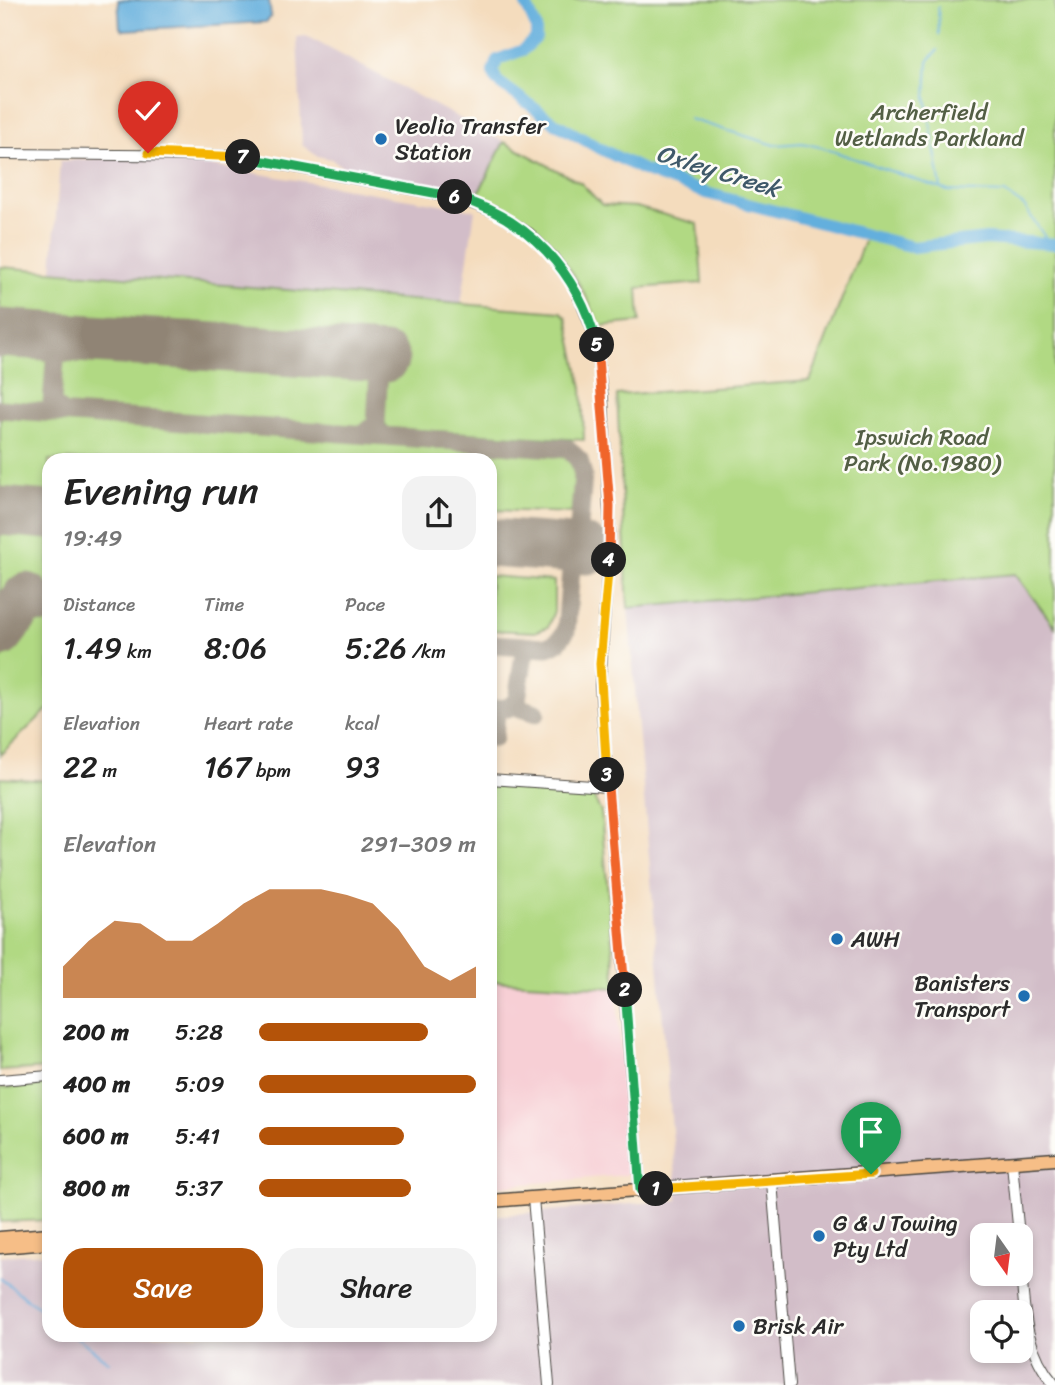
<!DOCTYPE html>
<meta charset="utf-8">
<style>
body{margin:0;font-family:Sriracha,sans-serif;background:#f2f2f2;color:#222;height:100vh;display:flex;flex-direction:column;font-size:26px;white-space:nowrap}
*{box-sizing:border-box;margin:0}
p{font-size:23px;color:#767676}
.icon{flex:none;width:38px;height:38px;fill:none;stroke:currentColor;stroke-width:2;stroke-linecap:round;stroke-linejoin:round}
.map{position:relative;flex:1;overflow:hidden}
.sheet{position:absolute;left:42px;top:453px;width:455px;height:889px;display:flex;flex-direction:column;background:#fff;border-radius:21px;box-shadow:0 4px 10px #0003}
.sheet>*{flex:none}
.needle{width:46px;rotate:166deg}
.tools{position:absolute;left:970px;top:1223px;display:grid;gap:14px}
.tools a{display:grid;place-items:center;width:63px;height:63px;border-radius:14px;background:#fff;box-shadow:0 4px 10px #0003;font-size:35px}
.pin{position:absolute;display:grid;place-items:center;width:60px;height:60px;color:#fff;margin:-72px -30px;border-radius:50% 50% 50% 0;rotate:-45deg;box-shadow:0 0 7px #0007}
.pin .icon{rotate:45deg}
.km{position:absolute;width:35px;height:35px;margin:-18px;border-radius:50%;background:#222;color:#fff;font-size:19px;line-height:35px;text-align:center}
.round{display:grid;place-items:center;flex:none;width:74px;height:74px;border-radius:21px;background:#f2f2f2}
.summary{display:flex;align-items:center;justify-content:space-between;height:119px;padding:0 21px}
h1{font-size:38px;font-weight:600;line-height:52px}
.stats{display:grid;grid-template-columns:repeat(3,1fr);gap:10px;height:119px;padding:7px 21px}
.stats div{display:grid;align-content:center}
.stats b{font-size:30px;font-weight:600}
.stats small{font-size:19px;font-weight:400}
.stats p{font-size:19px}
.chart{height:196px;padding:14px 21px}
.chart p{display:flex;justify-content:space-between}
.chart svg{width:100%;height:126px;margin-top:7px;fill:#b45309;opacity:.7}
.action{display:flex;gap:14px;margin-top:auto;padding:14px 21px}
.action a{flex:1;height:80px;border-radius:21px;background:#b45309;color:#fff;font-size:28px;font-weight:600;line-height:80px;text-align:center}
.action a+a{background:#f2f2f2;color:#222}
ul{padding:0 21px;list-style:none;font-size:23px}
li{display:grid;grid-template-columns:112px 84px 1fr;align-items:center;height:52px}
li i{height:18px;border-radius:9px;background:#b45309}
.map>svg:first-child{display:block}
.built{fill:#f7cfd5}
.industrial{fill:#d2bdc8;fill-rule:evenodd}
.green{fill:#b1d983;stroke:#6e8257;stroke-width:2}
.water{fill:#64afdd;stroke:#486d84;stroke-width:2}
.lines{fill:none;stroke-linecap:round;stroke-linejoin:round}
.stream{stroke:#64afdd;stroke-width:2}
.river{stroke:#64afdd;stroke-width:12}
.taxiway{stroke:#908474;stroke-width:19}
.runway{stroke:#908474;stroke-width:49}
.minor-casing{stroke:#494641;stroke-width:12}
.major-casing{stroke:#494641;stroke-width:15}
.minor{stroke:#fff;stroke-width:10}
.major{stroke:#f6be87;stroke-width:12}
.split-1-casing{stroke:#fff;stroke-width:14}
.split-2-casing{stroke:#fff;stroke-width:14}
.split-3-casing{stroke:#fff;stroke-width:14}
.split-4-casing{stroke:#fff;stroke-width:14}
.split-5-casing{stroke:#fff;stroke-width:14}
.split-6-casing{stroke:#fff;stroke-width:14}
.split-7-casing{stroke:#fff;stroke-width:14}
.split-8-casing{stroke:#fff;stroke-width:14}
.split-1{stroke:#f5b400;stroke-width:9}
.split-2{stroke:#22a559;stroke-width:9}
.split-3{stroke:#f0652b;stroke-width:9}
.split-4{stroke:#f5b400;stroke-width:9}
.split-5{stroke:#f0652b;stroke-width:9}
.split-6{stroke:#22a559;stroke-width:9}
.split-7{stroke:#22a559;stroke-width:9}
.split-8{stroke:#f5b400;stroke-width:9}
.poi-dot{fill:#1f6fb2;stroke:#fdfcf7;stroke-width:2.5}
.labels{text-anchor:middle;dominant-baseline:central;stroke-width:5;stroke-linejoin:round;paint-order:stroke}
.park-label{font-size:23px;fill:#535f45;stroke:#fdfcf7}
.poi-label{font-size:23px;fill:#2b2b2b;stroke:#fdfcf7;text-anchor:start}
.water-label{font-size:24px;font-style:italic;fill:#3f5969;stroke:#fdfcf7}
</style>
<div class="map">
<svg width="1055" height="1385" viewBox="0 0 1055 1385">
<rect width="100%" height="100%" fill="#fdfcf7"/>
<filter id="ink" filterUnits="userSpaceOnUse"><feTurbulence type="fractalNoise" baseFrequency=".0143" numOctaves="2"/><feDisplacementMap in="SourceGraphic" scale="14" xChannelSelector="R" yChannelSelector="G"/><feConvolveMatrix kernelMatrix="1 2 1 2 8 2 1 2 1" color-interpolation-filters="sRGB"/></filter>
<filter id="wash" filterUnits="userSpaceOnUse"><feTurbulence type="fractalNoise" baseFrequency=".00686" numOctaves="4" result="noise"/><feDisplacementMap in="SourceGraphic" scale="28" xChannelSelector="R" yChannelSelector="G"/><feGaussianBlur stdDeviation="1.57" result="paint"/><feColorMatrix in="noise" values="0 0 0 0 0 0 0 0 0 0 0 0 0 0 0 0 0 1.4 0 .05"/><feComposite in="paint" operator="in"/></filter>
<g filter="url(#wash)">
<rect width="100%" height="100%" fill="#f4dcbd"/>
<path class="built" d="M490 981 616 988 630 1160V1171L626 1175 490 1187Z"/>
<g class="industrial">
<path d="M306 36 504 142 477 196 344 168 331 159 317 156 302 145 297 37Z"/>
<path d="M130 156 212 158V166L475 210 461 305 52 270 60 161Z"/>
<path d="M1015 574 1055 627V1385H0V1256L49 1253V1335H490V1216L678 1200 628 608ZM982 1236H1020V1274H982ZM982 1312H1020V1351H982Z"/>
</g>
<g class="green">
<path d="M524 0H1055V627L1015 574 628 608 617 395 810 381 866 236C814 219 759 209 707 193 645 174 584 143 531 106 516 96 493 86 493 66 504 49 543 54 536 27 533 18 527 9 524 0Z"/>
<path d="M504 142 581 183 602 205 636 207 698 224 702 283 638 288 640 322 600 326C570 258 545 227 477 196Z"/>
<path d="M0 267 561 312 567 318 582 388 584 440 387 428 382 417 387 341 287 335 277 341 0 322Z"/>
<path d="M0 343 43 346 49 350 47 400 43 405 0 404Z"/>
<path d="M68 348 276 361 286 369 366 374C379 383 374 410 369 423L361 427 61 408 56 401 59 354Z"/>
<path d="M0 415 557 451C586 459 576 491 575 513L491 510 490 521V460H49V497L0 494Z"/>
<path d="M0 529 49 532V608H43L14 586 0 604Z"/>
<path d="M490 576 554 581V611L548 627 535 632 490 630Z"/>
<path d="M34 621 49 622V708L0 755V660Z"/>
<path d="M0 778 49 781V1068L0 1071Z"/>
<path d="M490 786 584 792 592 794 601 812 616 988 490 981Z"/>
<path d="M49 1085V1220L0 1222V1088Z"/>
</g>
<path class="water" d="M118 0H269L271 17 266 22 124 30 120 28Z"/>
<g class="lines">
<g class="stream">
<path d="M938 7 939 35"/>
<path d="M938 50 928 61 926 97 941 188"/>
<path d="M689 119 775 145 802 143 824 148 948 191 1005 193 1024 206 1049 243"/>
<path d="M0 1278 49 1316"/>
<path d="M74 1335 109 1362"/>
</g>
<path class="river" d="M524 0 536 27V38L523 50 497 60 493 72 497 81 555 123 597 147 643 170 706 193 913 247 987 239 1055 244"/>
<g class="taxiway">
<path d="M6 333C24 335 51 331 55 353"/>
<path d="M334 354 368 358 379 368 376 424 365 433"/>
<path d="M0 409 568 449 579 460 583 475 578 539 572 558 566 631 558 642 547 647 490 644"/>
<path d="M62 413 52 403 56 348 69 339 105 340"/>
<path d="M504 544C524 545 571 557 579 533"/>
<path d="M0 612 49 615"/>
<path d="M517 700 520 708 536 713"/>
<path d="M490 709 508 708 517 700 524 654 532 647"/>
<path d="M494 738 496 713 501 709"/>
</g>
<g class="runway">
<path d="M0 333 385 358"/>
<path d="M0 511 49 515"/>
<path d="M490 543 587 550"/>
<path d="M0 633 27 597"/>
</g>
</g>
</g>
<g filter="url(#ink)">
<g class="lines">
<defs>
<g id="minor">
<path d="M0 154 234 156 454 197 495 212 529 233 553 257 575 288 595 337 603 399 610 531 600 685 640 1190"/>
<path d="M490 779 607 787"/>
<path d="M0 1080 49 1076"/>
<path d="M1012 1163 1019 1236"/>
<path d="M772 1182 789 1385"/>
<path d="M533 1198 549 1385"/>
<path d="M1020 1255C1024 1302 1022 1348 1055 1385"/>
</g>
<g id="major">
<path d="M490 1201 1055 1159"/>
<path d="M0 1238 49 1234"/>
<path d="M0 1247 49 1243"/>
</g>
</defs>
<use href="#minor" class="minor-casing"/>
<use href="#major" class="major-casing"/>
<use href="#minor" class="minor"/>
<use href="#major" class="major"/>
</g>
</g>
<g class="lines" filter="url(#ink)">
<defs>
<path id="split-1" d="M656 1189 871 1174"/>
<path id="split-2" d="M625 990 640 1190 656 1189"/>
<path id="split-3" d="M607 775 625 990"/>
<path id="split-4" d="M607 775 600 664 609 560"/>
<path id="split-5" d="M597 345 610 506 609 560"/>
<path id="split-6" d="M455 197C528 217 578 272 597 345"/>
<path id="split-7" d="M243 157 455 197"/>
<path id="split-8" d="M148 153 243 157"/>
</defs>
<use href="#split-1" class="split-1-casing"/>
<use href="#split-2" class="split-2-casing"/>
<use href="#split-3" class="split-3-casing"/>
<use href="#split-4" class="split-4-casing"/>
<use href="#split-5" class="split-5-casing"/>
<use href="#split-6" class="split-6-casing"/>
<use href="#split-7" class="split-7-casing"/>
<use href="#split-8" class="split-8-casing"/>
<use href="#split-1" class="split-1"/>
<use href="#split-2" class="split-2"/>
<use href="#split-3" class="split-3"/>
<use href="#split-4" class="split-4"/>
<use href="#split-5" class="split-5"/>
<use href="#split-6" class="split-6"/>
<use href="#split-7" class="split-7"/>
<use href="#split-8" class="split-8"/>
</g>
<g class="poi-dot">
<circle cx="381" cy="139" r="7"/>
<circle cx="837" cy="939" r="7"/>
<circle cx="1024" cy="996" r="7"/>
<circle cx="819" cy="1236" r="7"/>
<circle cx="739" cy="1326" r="7"/>
</g>
<g class="labels">
<g class="park-label">
<text x="929" y="112">Archerfield<tspan x="929" dy="26">Wetlands Parkland</tspan></text>
<text x="922" y="437">Ipswich Road<tspan x="922" dy="26">Park (No.1980)</tspan></text>
</g>
<g class="poi-label">
<text x="395" y="126">Veolia Transfer<tspan x="395" dy="26">Station</tspan></text>
<text x="851" y="939">AWH</text>
<text x="1010" y="983" text-anchor="end">Banisters<tspan x="1010" dy="26">Transport</tspan></text>
<text x="833" y="1223">G &amp; J Towing<tspan x="833" dy="26">Pty Ltd</tspan></text>
<text x="753" y="1326">Brisk Air</text>
</g>
<g class="water-label">
<text transform="translate(718 171) rotate(17)">Oxley Creek</text>
</g>
</g>
</svg>
<div class="tools">
<a><svg class="needle" viewBox="-14 -14 28 28"><path d="M0-13l5 13h-10z" fill="#e53935"/><path d="M0 13l5-13h-10z" fill="#767676"/></svg></a>
<a><svg class="icon" aria-label="locate" viewBox="0 0 24 24"><circle cx="12" cy="12" r="6"/><path d="M12 2v4M12 18v4M2 12h4M18 12h4"/></svg></a>
</div>
<div class="pin" style="left:871px;top:1174px;background:#1e9e55"><svg class="icon" aria-label="arrive" viewBox="0 0 24 24"><path d="M6 21V4h12l-3 4 3 4H6"/></svg></div>
<div class="pin" style="left:148px;top:153px;background:#d93025"><svg class="icon" aria-label="check" viewBox="0 0 24 24"><path d="M5 12l5 5 9-10"/></svg></div>
<b class="km" style="left:656px;top:1189px">1</b>
<b class="km" style="left:625px;top:990px">2</b>
<b class="km" style="left:607px;top:775px">3</b>
<b class="km" style="left:609px;top:560px">4</b>
<b class="km" style="left:597px;top:345px">5</b>
<b class="km" style="left:455px;top:197px">6</b>
<b class="km" style="left:243px;top:157px">7</b>
<section class="sheet">
<div class="summary"><div><h1>Evening run</h1><p>19:49</p></div><a class="round"><svg class="icon" aria-label="share" viewBox="0 0 24 24"><path d="M12 15V3M7 8l5-5 5 5M5 13v7h14v-7"/></svg></a></div>
<div class="stats">
<div><p>Distance</p><b>1.49<small> km</small></b></div>
<div><p>Time</p><b>8:06</b></div>
<div><p>Pace</p><b>5:26<small> /km</small></b></div>
</div>
<div class="stats">
<div><p>Elevation</p><b>22<small> m</small></b></div>
<div><p>Heart rate</p><b>167<small> bpm</small></b></div>
<div><p>kcal</p><b>93</b></div>
</div>
<div class="chart"><p><span>Elevation</span>291–309 m</p>
<svg viewBox="0 0 160 44" preserveAspectRatio="none"><path d="M0 44V33L10 24L20 17L30 18L40 24L50 24L60 18L70 11L80 6L90 6L100 6L110 8L120 11L130 20L140 33L150 38L160 33V44z"/></svg>
</div>
<ul>
<li><b>200 m</b>5:28<i style="width:78%"></i></li>
<li><b>400 m</b>5:09<i style="width:100%"></i></li>
<li><b>600 m</b>5:41<i style="width:67%"></i></li>
<li><b>800 m</b>5:37<i style="width:70%"></i></li>
</ul>
<div class="action"><a>Save</a><a>Share</a></div>
</section>
</div>
